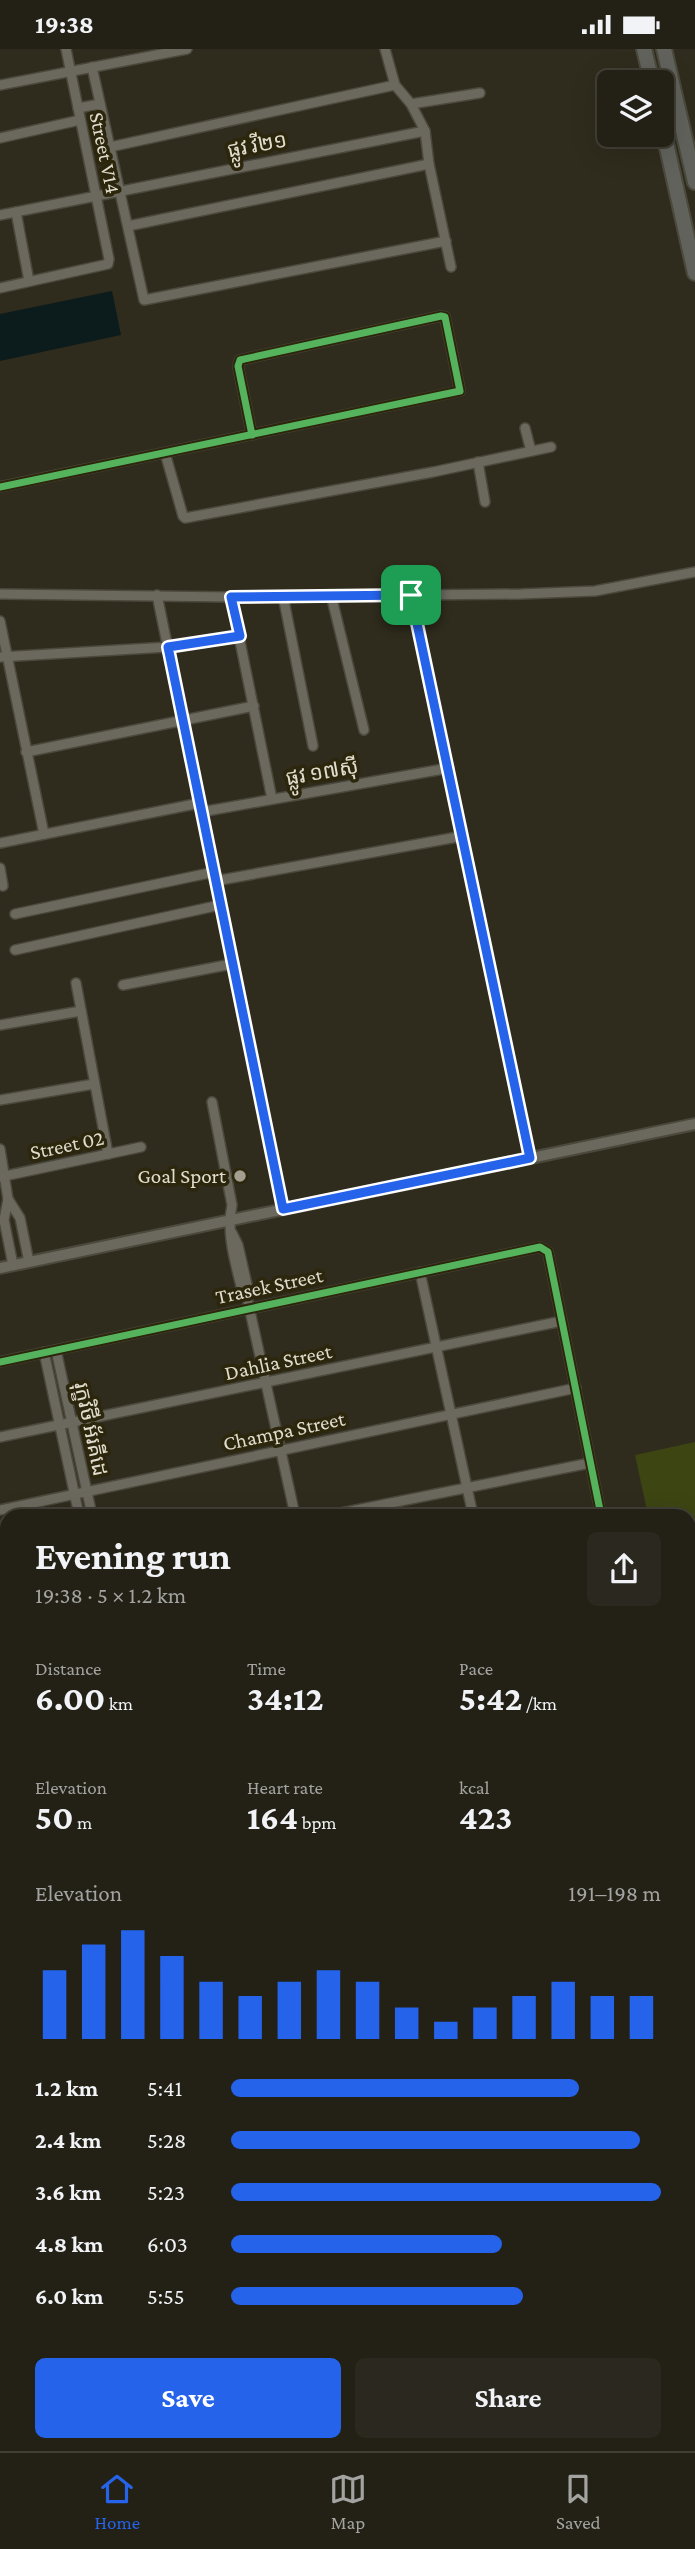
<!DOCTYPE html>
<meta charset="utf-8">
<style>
body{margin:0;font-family:"Crimson Pro","Noto Sans Khmer",serif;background:#2b291f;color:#f1f3f6;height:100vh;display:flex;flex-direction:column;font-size:26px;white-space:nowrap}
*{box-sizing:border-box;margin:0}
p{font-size:23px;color:#a3a3a1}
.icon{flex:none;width:38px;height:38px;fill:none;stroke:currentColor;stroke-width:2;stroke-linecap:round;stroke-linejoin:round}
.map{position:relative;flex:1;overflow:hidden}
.details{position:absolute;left:0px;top:1460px;width:696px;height:943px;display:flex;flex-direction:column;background:#232116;border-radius:21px 21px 0 0;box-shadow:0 7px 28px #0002,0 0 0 2px #403e35}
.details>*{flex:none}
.controls{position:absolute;left:597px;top:21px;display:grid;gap:14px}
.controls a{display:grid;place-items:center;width:77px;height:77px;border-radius:10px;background:#232116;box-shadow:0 7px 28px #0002,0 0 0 2px #403e35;font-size:35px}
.pin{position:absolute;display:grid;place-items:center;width:60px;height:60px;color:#fff;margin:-30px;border-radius:14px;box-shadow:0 4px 10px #0006}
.round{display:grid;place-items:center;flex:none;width:74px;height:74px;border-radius:10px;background:#2b291f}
.overview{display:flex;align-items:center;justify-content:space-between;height:119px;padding:0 35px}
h1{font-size:38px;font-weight:700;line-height:52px}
.metrics{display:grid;grid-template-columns:repeat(3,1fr);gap:10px;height:119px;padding:7px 35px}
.metrics div{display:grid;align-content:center}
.metrics b{font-size:35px;font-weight:700}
.metrics small{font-size:19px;font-weight:400}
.metrics p{font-size:19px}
.chart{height:196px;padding:14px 35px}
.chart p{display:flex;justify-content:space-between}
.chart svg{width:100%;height:126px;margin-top:7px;stroke:#2563eb;stroke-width:6}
.cta{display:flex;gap:14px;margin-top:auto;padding:14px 35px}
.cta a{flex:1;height:80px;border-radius:10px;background:#2563eb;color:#fff;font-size:28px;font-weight:700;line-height:80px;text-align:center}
.cta a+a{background:#2b291f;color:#f1f3f6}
ul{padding:0 35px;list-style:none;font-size:23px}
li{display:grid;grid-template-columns:112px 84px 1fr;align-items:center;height:52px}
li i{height:18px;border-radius:9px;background:#2563eb}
.status{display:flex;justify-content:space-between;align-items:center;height:49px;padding:0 35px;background:#232116;direction:ltr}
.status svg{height:19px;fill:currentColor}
.tabs{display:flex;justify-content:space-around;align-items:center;height:98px;border-top:2px solid #403e35;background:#232116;font-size:19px;color:#a3a3a1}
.tabs a{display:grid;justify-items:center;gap:4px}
.tabs .active{color:#2563eb}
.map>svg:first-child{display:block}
.built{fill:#3d3616}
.green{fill:#3d4513}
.water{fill:#0c1b1b}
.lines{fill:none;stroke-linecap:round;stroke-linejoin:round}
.minor-casing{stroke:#4b483c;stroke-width:12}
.tertiary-casing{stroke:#4b483c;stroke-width:14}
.primary-casing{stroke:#4b483c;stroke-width:18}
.minor{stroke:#6b695e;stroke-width:9}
.tertiary{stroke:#6b695e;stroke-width:10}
.primary{stroke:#60625b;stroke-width:14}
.cycleway-casing{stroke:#2c260c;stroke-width:11}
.cycleway{stroke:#56b35d;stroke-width:7}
.route-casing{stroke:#fff;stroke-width:14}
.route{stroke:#2563eb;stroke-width:9}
.poi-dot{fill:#a39f90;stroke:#2c260c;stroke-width:2.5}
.labels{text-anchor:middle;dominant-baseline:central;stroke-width:7;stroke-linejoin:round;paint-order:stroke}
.street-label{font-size:21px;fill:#e1ddce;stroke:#2c260c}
.poi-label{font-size:21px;fill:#e1ddce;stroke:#2c260c;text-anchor:end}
</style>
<div class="status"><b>19:38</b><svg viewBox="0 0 49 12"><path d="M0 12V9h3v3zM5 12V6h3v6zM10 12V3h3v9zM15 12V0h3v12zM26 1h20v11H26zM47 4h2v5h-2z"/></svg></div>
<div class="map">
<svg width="695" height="2402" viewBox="0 0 695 2402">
<rect width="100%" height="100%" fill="#2f2c1d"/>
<path class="built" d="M690 2056 695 2059V2402H581L580 2396H690Z"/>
<path class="green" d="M695 1393V1524L690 1525V1466H648L635 1406Z"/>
<path class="water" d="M112 242 121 286 0 312V265Z"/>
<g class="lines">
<defs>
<g id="minor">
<path d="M385 0 395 36 411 55 425 82 429 115 451 218"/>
<path d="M92 18 144 251 446 192"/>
<path d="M0 36 187 0"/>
<path d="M411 55 480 44"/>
<path d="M78 59 100 55"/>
<path d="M0 89 80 71"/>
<path d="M110 98 395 36"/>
<path d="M16 163 29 232"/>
<path d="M0 166 425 82"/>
<path d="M128 177 429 115"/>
<path d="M0 239 108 215 109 210 66 0"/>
<path d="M525 379 531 402"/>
<path d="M165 404 183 467 185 469 433 423 551 398"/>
<path d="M478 413 485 453"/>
<path d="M0 438 460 342 445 268 441 267 240 311 238 317 252 386"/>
<path d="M0 545 231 548 521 545 595 542 695 523"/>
<path d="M157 546 283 1160"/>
<path d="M331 546 364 681"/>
<path d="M411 546 530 1109"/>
<path d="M283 547 313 697"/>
<path d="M231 548 272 750"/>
<path d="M0 572 44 785"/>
<path d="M0 608 168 598 240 587"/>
<path d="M26 703 254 657"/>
<path d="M201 763 449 719"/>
<path d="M0 794 200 754"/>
<path d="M0 819 3 837"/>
<path d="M215 832 463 787"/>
<path d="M15 865 214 823"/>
<path d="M15 901 220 856"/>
<path d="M76 934 108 1105"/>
<path d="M123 936 232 915"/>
<path d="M0 976 81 962"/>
<path d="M0 1051 94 1035"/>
<path d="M212 1053 232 1156C226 1184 235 1213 242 1241L246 1244"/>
<path d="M0 1100 8 1150 4 1171 13 1216"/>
<path d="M0 1128 141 1098"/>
<path d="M8 1150 20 1169 29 1213"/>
<path d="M232 1184 238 1196 248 1240 246 1244 295 1466"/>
<path d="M420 1223 473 1466"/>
<path d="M56 1301 92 1466"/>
<path d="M44 1303 79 1466"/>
<path d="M0 1313 540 1198 548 1203 601 1466"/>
<path d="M0 1388 562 1272"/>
<path d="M0 1461 576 1339"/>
<path d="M331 1466 590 1414"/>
<path d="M0 1534 7 1533"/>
<path d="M690 1598 695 1597"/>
<path d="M0 1611 7 1610"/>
<path d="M0 1690 7 1688"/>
<path d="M690 1713 695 1719"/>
<path d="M0 1765 7 1763"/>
<path d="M690 1768 695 1767"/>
<path d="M690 1846 695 1845"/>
<path d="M690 1923 695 1922"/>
<path d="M2 2024 7 2050"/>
<path d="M0 2092 7 2090"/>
<path d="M0 2171 7 2169"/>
<path d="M0 2251 7 2250"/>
<path d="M0 2331 7 2330"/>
<path d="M129 2396 131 2402"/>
<path d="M274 2396 275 2402"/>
<path d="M300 2396 302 2402"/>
<path d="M35 2402 62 2396"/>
<path d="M394 2402 423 2396"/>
</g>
<path id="tertiary" d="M0 1219 695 1075"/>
<g id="primary">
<path d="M644 0 652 33"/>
<path d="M664 0 695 133"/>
<path d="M662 76 695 224"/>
</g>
</defs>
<use href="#minor" class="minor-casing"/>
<use href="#tertiary" class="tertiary-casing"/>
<use href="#primary" class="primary-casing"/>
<use href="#minor" class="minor"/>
<use href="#tertiary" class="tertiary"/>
<use href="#primary" class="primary"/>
<defs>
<g id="cycleway">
<path d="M0 438 460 342 445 268 441 267 240 311 238 317 252 386"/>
<path d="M0 1313 540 1198 548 1203 601 1466"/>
</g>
</defs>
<use href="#cycleway" class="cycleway-casing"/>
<use href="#cycleway" class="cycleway"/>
</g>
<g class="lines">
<defs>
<path id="route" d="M411 546 530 1109 283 1160 168 598 240 587 231 548Z"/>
</defs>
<use href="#route" class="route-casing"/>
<use href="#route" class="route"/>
</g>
<circle class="poi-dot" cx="240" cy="1127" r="7"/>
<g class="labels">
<g class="street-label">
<text transform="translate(257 96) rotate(-11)">ផ្លូវ វី២១</text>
<text transform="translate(105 104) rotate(78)">Street V14</text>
<text transform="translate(322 723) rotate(-10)">ផ្លូវ ១៧ស៊ី</text>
<text transform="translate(67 1096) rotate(-12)">Street 02</text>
<text transform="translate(269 1237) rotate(-12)">Trasek Street</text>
<text transform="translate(278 1313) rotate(-12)">Dahlia Street</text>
<text transform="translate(91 1380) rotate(78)">រុក្ខវិថី អ័រគីដេ</text>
<text transform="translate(284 1382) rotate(-12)">Champa Street</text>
</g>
<g class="poi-label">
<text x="226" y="1127">Goal Sport</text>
</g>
</g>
</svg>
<div class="controls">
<a><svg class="icon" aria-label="layers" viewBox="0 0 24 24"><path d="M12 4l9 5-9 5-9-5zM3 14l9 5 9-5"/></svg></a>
</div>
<div class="pin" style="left:411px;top:546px;background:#1e9e55"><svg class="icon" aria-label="arrive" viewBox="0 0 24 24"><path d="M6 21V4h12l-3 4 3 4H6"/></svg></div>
<section class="details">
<div class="overview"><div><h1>Evening run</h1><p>19:38 · 5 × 1.2 km</p></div><a class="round"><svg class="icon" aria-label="share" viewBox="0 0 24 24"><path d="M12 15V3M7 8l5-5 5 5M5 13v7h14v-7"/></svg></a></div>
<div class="metrics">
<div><p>Distance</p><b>6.00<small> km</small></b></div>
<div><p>Time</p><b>34:12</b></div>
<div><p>Pace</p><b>5:42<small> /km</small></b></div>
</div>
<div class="metrics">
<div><p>Elevation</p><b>50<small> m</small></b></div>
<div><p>Heart rate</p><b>164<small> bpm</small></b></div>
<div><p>kcal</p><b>423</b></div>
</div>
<div class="chart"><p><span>Elevation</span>191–198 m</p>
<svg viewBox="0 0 160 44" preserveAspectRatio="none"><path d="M5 44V20M15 44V11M25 44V6M35 44V15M45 44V24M55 44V29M65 44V24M75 44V20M85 44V24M95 44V33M105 44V38M115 44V33M125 44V29M135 44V24M145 44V29M155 44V29"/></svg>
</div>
<ul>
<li><b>1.2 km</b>5:41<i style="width:81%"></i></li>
<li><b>2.4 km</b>5:28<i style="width:95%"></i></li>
<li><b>3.6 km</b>5:23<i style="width:100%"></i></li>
<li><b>4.8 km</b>6:03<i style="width:63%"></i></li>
<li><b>6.0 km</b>5:55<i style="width:68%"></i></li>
</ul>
<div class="cta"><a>Save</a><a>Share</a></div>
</section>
</div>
<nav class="tabs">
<a class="active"><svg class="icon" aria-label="home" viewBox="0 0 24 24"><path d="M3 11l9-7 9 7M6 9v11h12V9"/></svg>Home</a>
<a><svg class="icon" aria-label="map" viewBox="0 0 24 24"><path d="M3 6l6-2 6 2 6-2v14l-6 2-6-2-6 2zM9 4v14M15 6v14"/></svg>Map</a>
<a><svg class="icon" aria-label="saved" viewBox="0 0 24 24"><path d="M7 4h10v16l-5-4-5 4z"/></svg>Saved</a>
</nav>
